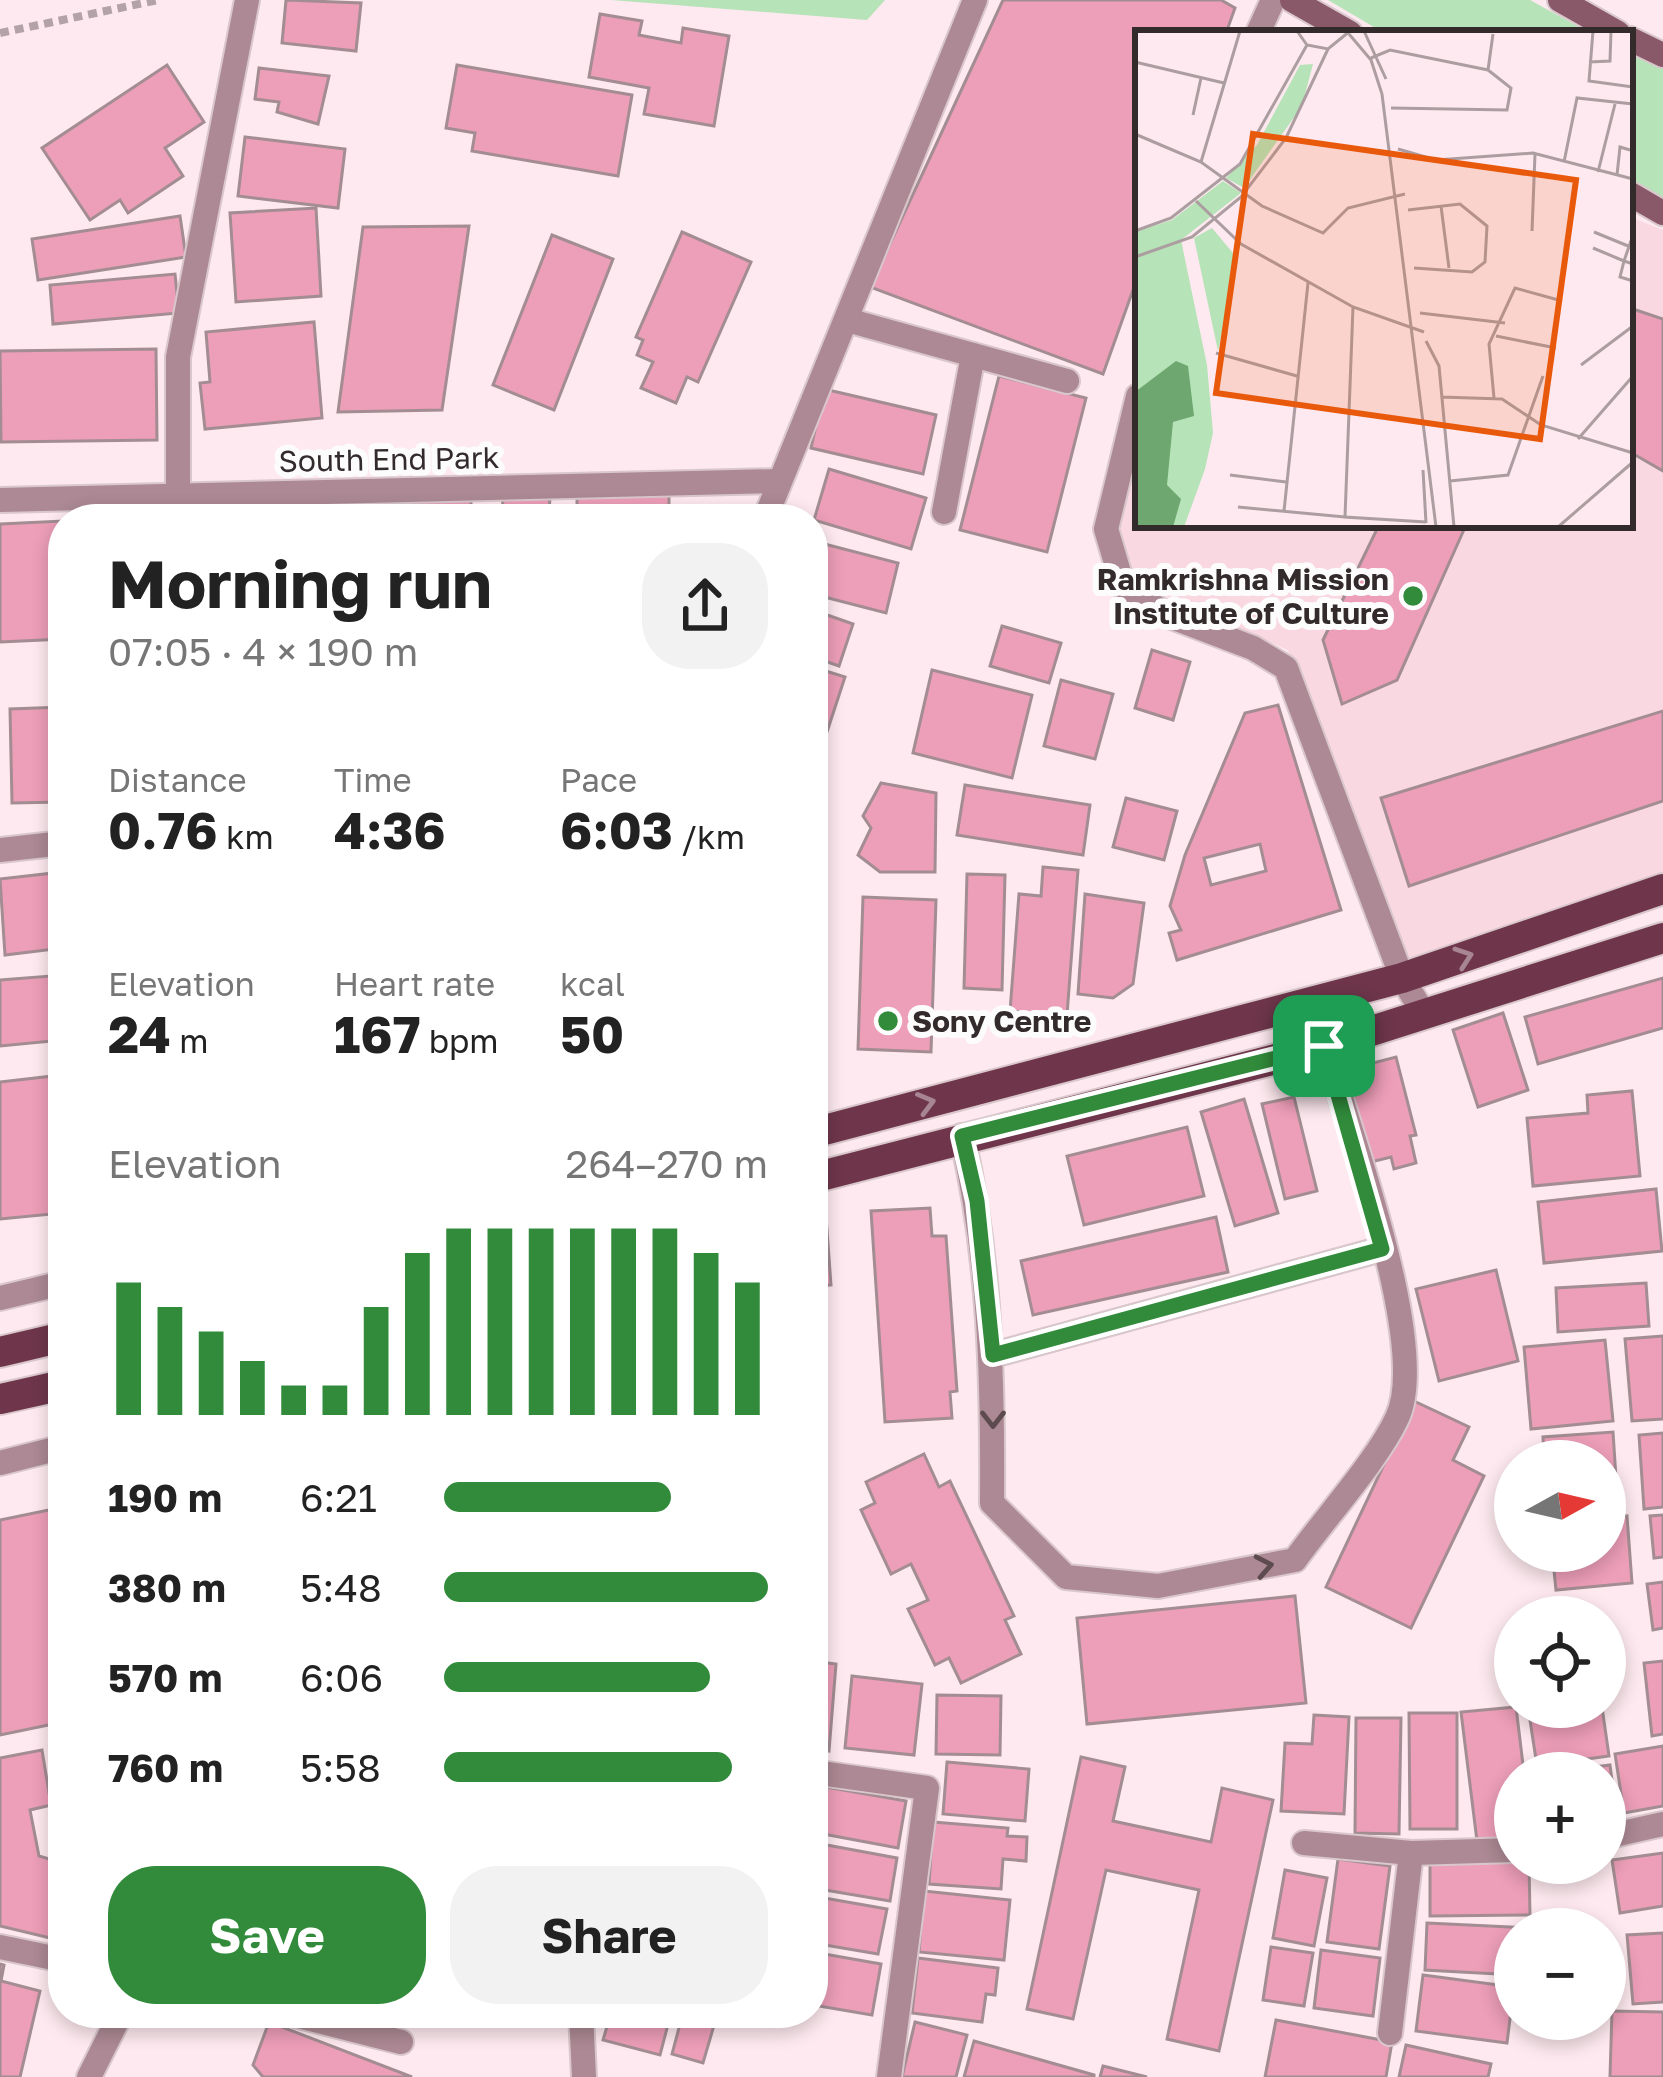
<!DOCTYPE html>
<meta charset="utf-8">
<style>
body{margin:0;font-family:"Golos Text",sans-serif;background:#f2f2f2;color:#222;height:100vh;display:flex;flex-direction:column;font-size:45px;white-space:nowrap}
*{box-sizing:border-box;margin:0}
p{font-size:39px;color:#767676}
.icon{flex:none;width:66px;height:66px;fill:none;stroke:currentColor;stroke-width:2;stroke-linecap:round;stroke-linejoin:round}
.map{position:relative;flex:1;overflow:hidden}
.side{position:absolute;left:48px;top:504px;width:780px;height:1524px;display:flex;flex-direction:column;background:#fff;border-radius:48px;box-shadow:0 6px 18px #0003}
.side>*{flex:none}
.needle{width:78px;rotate:82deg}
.buttons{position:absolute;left:1494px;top:1440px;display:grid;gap:24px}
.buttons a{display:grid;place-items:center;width:132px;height:132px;border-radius:50%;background:#fff;box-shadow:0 6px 18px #0003;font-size:60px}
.pin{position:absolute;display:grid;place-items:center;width:102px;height:102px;color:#fff;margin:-51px;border-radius:24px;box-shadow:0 6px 18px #0006}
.round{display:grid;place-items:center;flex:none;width:126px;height:126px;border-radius:48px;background:#f2f2f2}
.head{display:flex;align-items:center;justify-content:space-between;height:204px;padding:0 60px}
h1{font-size:66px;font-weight:700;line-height:90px}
.metrics{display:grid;grid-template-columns:repeat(3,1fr);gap:18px;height:204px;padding:12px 60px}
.metrics div{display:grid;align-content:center}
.metrics b{font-size:51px;font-weight:700}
.metrics small{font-size:33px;font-weight:400}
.metrics p{font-size:33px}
.chart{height:336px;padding:24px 60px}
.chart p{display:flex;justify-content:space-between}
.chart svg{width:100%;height:216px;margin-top:12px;stroke:#318b3b;stroke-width:6}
.cta{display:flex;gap:24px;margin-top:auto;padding:24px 60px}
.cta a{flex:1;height:138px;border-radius:48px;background:#318b3b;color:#fff;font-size:48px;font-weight:700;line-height:138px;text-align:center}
.cta a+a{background:#f2f2f2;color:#222}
ul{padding:0 60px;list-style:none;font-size:39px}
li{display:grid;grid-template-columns:192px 144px 1fr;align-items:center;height:90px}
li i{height:30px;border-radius:15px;background:#318b3b}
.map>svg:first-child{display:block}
.built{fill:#f9d8e2}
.green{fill:#b6e3b7}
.building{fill:#ed9eb8;stroke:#a38d93;stroke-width:3;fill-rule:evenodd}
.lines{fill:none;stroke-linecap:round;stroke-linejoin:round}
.street-casing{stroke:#d9c7cc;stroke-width:28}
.secondary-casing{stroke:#d9c7cc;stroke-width:28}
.primary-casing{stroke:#d9c7cc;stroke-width:34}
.path{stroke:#b3a3a8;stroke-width:8;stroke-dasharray:9 6;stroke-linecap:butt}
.street{stroke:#ac8994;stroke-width:24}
.secondary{stroke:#895969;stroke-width:24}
.primary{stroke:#6f364b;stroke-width:30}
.oneway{stroke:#a78592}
.oneway2{stroke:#5d4b50}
.route-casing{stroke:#fff;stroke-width:24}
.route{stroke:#318b3b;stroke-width:15}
.poi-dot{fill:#318b3b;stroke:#fcfcfc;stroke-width:4.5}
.labels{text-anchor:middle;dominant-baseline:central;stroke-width:12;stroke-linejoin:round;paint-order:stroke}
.street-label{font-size:30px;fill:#332a2c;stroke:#fcfcfc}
.poi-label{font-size:30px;font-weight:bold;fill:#332a2c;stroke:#fcfcfc;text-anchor:end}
.inset-road{fill:none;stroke:#ac9da1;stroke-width:3}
.view{fill:#e8590c;fill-opacity:0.15;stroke:#e8590c;stroke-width:6}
.inset-edge{fill:none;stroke:#332a2c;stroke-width:6}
</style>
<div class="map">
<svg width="1663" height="2077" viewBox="0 0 1663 2077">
<rect width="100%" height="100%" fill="#fde9ef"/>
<path class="built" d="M1630 217 1663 230V901L1409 982 1288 650 1133 582 1113 530 1138 448V525H1630Z"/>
<g class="green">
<path d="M611 0H885L867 20Z"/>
<path d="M1328 0H1530L1590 33H1384Z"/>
<path d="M1630 52 1663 67V197L1630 178Z"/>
</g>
<g class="building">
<path d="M286 0 361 3 356 51 282 43Z"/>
<path d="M1003 0H1221L1235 8 1226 33H1138V276L1103 374 870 287Z"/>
<path d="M600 14 642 21 639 35 681 43 683 28 729 36 714 126 644 114 649 88 589 77Z"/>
<path d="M167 65 204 122 165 148 183 176 128 213 120 200 90 220 42 148Z"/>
<path d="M457 65 632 95 618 176 472 151 475 133 446 128Z"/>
<path d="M259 68 329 76 318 124 277 112 279 102 255 99Z"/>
<path d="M245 137 345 149 338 208 238 196Z"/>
<path d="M316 208 321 296 236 302 230 213Z"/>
<path d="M180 216 186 257 38 280 32 239Z"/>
<path d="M469 226 442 410 338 412 363 227Z"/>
<path d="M682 232 751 262 698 382 687 377 676 403 641 388 653 362 637 355 643 340 636 337Z"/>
<path d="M552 235 613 259 554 410 493 385Z"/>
<path d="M175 274 179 313 53 324 50 285Z"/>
<path d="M1630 308 1663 319V471L1630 452Z"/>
<path d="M314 322 322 418 205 429 200 383 210 382 206 332Z"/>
<path d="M156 349 157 440 1 442 0 351Z"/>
<path d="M999 376 1086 398 1047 552 960 530Z"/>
<path d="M824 389 936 415 923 474 811 448Z"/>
<path d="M829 469 926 498 911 549 814 520Z"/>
<rect x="577" y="489" width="92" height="30"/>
<path d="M471 491V519H390L389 493Z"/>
<path d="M503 495 550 499 548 519H502Z"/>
<path d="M371 503V519H289V504Z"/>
<path d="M63 521V639L0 642V524Z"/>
<path d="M1379 525H1466L1397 680 1342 704 1323 640Z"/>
<path d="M813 541 898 563 886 613 813 594Z"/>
<path d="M813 610 853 624 839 666 813 657Z"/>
<path d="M1002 626 1061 643 1049 683 990 666Z"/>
<path d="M1152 650 1190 662 1173 720 1135 708Z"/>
<path d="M813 667 845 677 824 741 813 737Z"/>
<path d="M932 670 1032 695 1012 778 913 753Z"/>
<path d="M1061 680 1113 694 1095 759 1044 746Z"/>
<path d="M1278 705 1341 910 1177 960 1169 933 1181 930 1170 906 1185 855 1245 713ZM1260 844 1266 871 1211 885 1204 858Z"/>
<path d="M63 707V802L12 803 10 709Z"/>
<path d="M1663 711V801L1409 886 1381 798Z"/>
<path d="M881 783 936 793 935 872H880L858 855 871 828 863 816Z"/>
<path d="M965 785 1090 805 1083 855 957 835Z"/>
<path d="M1126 798 1177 811 1164 860 1113 847Z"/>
<path d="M1043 867 1078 870 1067 1015 1010 1011 1019 894 1041 896Z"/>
<path d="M62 872 63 948 5 955 0 879Z"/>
<path d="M967 874 1005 875 1002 990 964 988Z"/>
<path d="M1085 894 1144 903 1133 984 1113 998 1078 994Z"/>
<path d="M863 897 936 900 931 1052 858 1049Z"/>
<path d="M63 975V1040L0 1046V980Z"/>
<path d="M1663 978V1028L1538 1064 1525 1017Z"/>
<path d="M1503 1013 1528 1090 1478 1107 1453 1030Z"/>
<path d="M1396 1057 1416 1135 1410 1136 1416 1163 1394 1169 1391 1157 1367 1163 1342 1071Z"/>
<path d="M53 1076 63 1213 0 1219V1082Z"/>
<path d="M1632 1091 1640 1176 1533 1186 1527 1118 1588 1113 1587 1095Z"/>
<path d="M1294 1097 1317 1191 1285 1199 1262 1104Z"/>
<path d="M1244 1099 1278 1213 1235 1226 1201 1112Z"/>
<path d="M1187 1127 1204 1196 1084 1225 1067 1156Z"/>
<path d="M1656 1189 1662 1251 1544 1263 1538 1202Z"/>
<path d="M930 1208 932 1236H946L957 1391 950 1392 952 1418 885 1422 871 1211Z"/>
<path d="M826 1216 831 1285 813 1287V1217Z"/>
<path d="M1216 1217 1228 1272 1033 1315 1021 1261Z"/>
<path d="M1496 1270 1518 1361 1439 1381 1416 1289Z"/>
<path d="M1646 1283 1649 1326 1558 1332 1556 1288Z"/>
<path d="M813 1324H818L819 1353H813Z"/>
<path d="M1663 1336V1419L1632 1421 1625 1339Z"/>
<path d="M1605 1340 1613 1421 1531 1429 1524 1347Z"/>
<path d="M1414 1401 1469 1427 1453 1460 1484 1476 1411 1628 1326 1587Z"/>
<path d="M813 1420H816L820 1516H813Z"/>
<path d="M1613 1432 1618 1508 1605 1509V1461H1544L1543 1437Z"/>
<path d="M1663 1433V1507L1644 1509 1639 1435Z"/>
<path d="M924 1454 939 1487 950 1481 1014 1616 1005 1620 1021 1654 961 1683 949 1658 935 1665 908 1609 928 1600 911 1564 891 1574 861 1510 875 1503 866 1482Z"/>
<path d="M63 1507V1722L0 1735V1520Z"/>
<path d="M1663 1515V1557L1654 1558 1650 1516Z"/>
<path d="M1627 1516 1632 1583 1556 1590 1552 1551H1605V1518Z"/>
<path d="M1663 1582V1628L1653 1630 1647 1584Z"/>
<path d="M1295 1596 1306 1703 1087 1724 1077 1618Z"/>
<path d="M813 1661 836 1664 829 1751 813 1749Z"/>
<path d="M1663 1661V1734L1652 1736 1644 1663Z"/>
<path d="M852 1676 922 1684 914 1755 845 1748Z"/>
<path d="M937 1695 1001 1696 1000 1755 936 1754Z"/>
<path d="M1516 1707 1524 1773H1515V1836L1477 1841 1461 1712Z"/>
<path d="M1528 1707H1602L1609 1756 1537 1766Z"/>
<path d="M1409 1713H1457V1829H1410Z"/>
<path d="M1314 1715 1349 1717 1344 1814 1281 1811 1285 1743 1312 1744Z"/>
<path d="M1356 1718H1401L1399 1834 1355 1833Z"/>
<path d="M1663 1746V1806L1624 1813 1615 1754Z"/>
<path d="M42 1750 51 1805 30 1810 39 1856 63 1863V1941L0 1926V1758Z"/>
<path d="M1081 1757 1125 1767 1113 1821 1211 1842 1222 1788 1273 1800 1219 2051 1167 2039 1199 1890 1106 1870 1073 2019 1027 2009Z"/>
<path d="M947 1762 1029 1769 1025 1821 943 1814Z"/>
<path d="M1610 1765 1618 1827 1605 1829V1773H1547Z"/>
<path d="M826 1787 906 1801 898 1848 818 1833Z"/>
<path d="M933 1822 1008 1828 1007 1836 1027 1837 1026 1861 1003 1859 1001 1889 929 1884Z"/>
<path d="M816 1843 897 1858 890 1901 813 1888Z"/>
<path d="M1663 1853V1906L1620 1913 1612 1860Z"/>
<path d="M1430 1858H1515V1863H1529L1530 1915 1430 1916Z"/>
<path d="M1338 1859 1390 1866 1379 1949 1327 1942Z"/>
<path d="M1285 1870 1327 1878 1314 1946 1273 1938Z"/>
<path d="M924 1891 1010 1900 1004 1960 919 1952Z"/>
<path d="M813 1896 887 1909 878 1954 813 1943Z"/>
<path d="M1427 1923 1532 1928V1929H1515V1975L1425 1970Z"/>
<path d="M1663 1933V2002L1633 2004 1627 1935Z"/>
<path d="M1271 1947 1313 1953 1304 2006 1263 2000Z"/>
<path d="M1321 1950 1380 1958 1373 2016 1314 2008Z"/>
<path d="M813 1952 881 1964 872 2015 813 2005Z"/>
<path d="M918 1958 998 1968 995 1995 986 1994 982 2022 912 2013Z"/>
<path d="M0 1964 4 1965 1 1981 40 1991 20 2077H0Z"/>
<path d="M1423 1975 1514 1987 1507 2043 1416 2031Z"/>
<path d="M1612 2011 1663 2012V2077H1610Z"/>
<path d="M611 2013H671L660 2055 603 2040Z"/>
<path d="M683 2013 717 2015 703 2063 672 2054Z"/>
<path d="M1276 2020 1392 2042 1386 2077H1265Z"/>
<path d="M269 2022 412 2077H263L253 2065Z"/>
<path d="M915 2022 967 2035 956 2077H902Z"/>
<path d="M974 2041 1094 2075V2077H964Z"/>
<path d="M1406 2045 1491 2064 1488 2077H1399Z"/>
<path d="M1103 2066 1147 2077H1100Z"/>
</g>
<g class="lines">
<defs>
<g id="street">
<path d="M1258 33 1273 0"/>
<path d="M847 320 1067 381"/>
<path d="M1138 396 1106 529 1123 586 1169 616 1253 648 1286 668 1402 978 1424 1014"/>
<path d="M178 493V357L247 0"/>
<path d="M0 500 779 481"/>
<path d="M944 512 973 355"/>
<path d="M765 519 975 0"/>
<path d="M0 850 63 843"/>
<path d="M962 1136C990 1258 993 1379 992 1503L1066 1577 1158 1586 1295 1560C1324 1519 1377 1461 1397 1418 1431 1347 1347 1127 1325 1046"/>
<path d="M0 1298 63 1283"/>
<path d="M993 1355 1382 1249"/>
<path d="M0 1463 63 1447"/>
<path d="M813 1772 927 1788 889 2077"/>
<path d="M1605 1837 1663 1824"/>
<path d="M1304 1843 1411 1853 1515 1850"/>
<path d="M0 1947 63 1960"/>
<path d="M287 2013 401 2042"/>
<path d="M581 2013 584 2077"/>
<path d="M1390 2033 1411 1853"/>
<path d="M89 2077 121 2013"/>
</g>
<g id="secondary">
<path d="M1292 0 1350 33"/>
<path d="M1560 0 1618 33"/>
<path d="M1630 39 1663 55"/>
<path d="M1630 194 1663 213"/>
</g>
<g id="primary">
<path d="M813 1133 1402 978 1663 889"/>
<path d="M813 1178 1315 1049 1663 938"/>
<path d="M0 1352 63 1337"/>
<path d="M0 1399 63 1385"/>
</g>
</defs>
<use href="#street" class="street-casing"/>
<use href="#secondary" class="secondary-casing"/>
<use href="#primary" class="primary-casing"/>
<path class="path" d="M0 33 158 0"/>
<use href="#street" class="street"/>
<use href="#secondary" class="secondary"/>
<use href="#primary" class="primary"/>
</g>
<defs><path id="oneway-chevron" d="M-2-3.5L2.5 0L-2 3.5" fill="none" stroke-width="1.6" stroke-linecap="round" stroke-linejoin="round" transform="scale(3)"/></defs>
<g class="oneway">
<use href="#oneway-chevron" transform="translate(1464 957) rotate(-19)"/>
<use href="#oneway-chevron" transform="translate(926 1103) rotate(-15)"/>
</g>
<g class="oneway2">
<use href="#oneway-chevron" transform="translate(993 1419) rotate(90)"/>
<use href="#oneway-chevron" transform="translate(1264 1566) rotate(-11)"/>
</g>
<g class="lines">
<defs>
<path id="route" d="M1324 1046 1382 1249 993 1355 977 1201 962 1136Z"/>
</defs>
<use href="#route" class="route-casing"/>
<use href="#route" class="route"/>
</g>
<g class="poi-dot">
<circle cx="1413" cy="596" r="12"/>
<circle cx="888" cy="1021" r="12"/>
</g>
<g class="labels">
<g class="street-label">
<text transform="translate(389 459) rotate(-1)">South End Park</text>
</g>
<g class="poi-label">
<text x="1389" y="579">Ramkrishna Mission<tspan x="1389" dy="34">Institute of Culture</tspan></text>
<text x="912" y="1021" text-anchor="start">Sony Centre</text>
</g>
</g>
<g transform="translate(1135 30)">
<rect width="498" height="498" fill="#fde9ef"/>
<path d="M178 34 167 76 109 158 91 148 122 115 165 35ZM88 151 106 163 46 210 72 335 78 403 70 439 49 497H0V202L37 190ZM77 198 103 229 83 321 59 208Z" fill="#b6e3b7"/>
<path d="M41 331 53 336 59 386 38 392 32 455 46 469 38 497H0V362Z" fill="#6ea770"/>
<path class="inset-road" d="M162 1 172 15 193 19 215 1M229 1 251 49M458 1 454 51 498 57M214 4 236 30 247 64 301 497M236 28 255 20 353 40 376 58 372 80 256 78M0 32 89 53M454 32 475 31 476 1M353 40 358 4M58 85 66 48M0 104 66 132 127 176 188 203 213 178 270 164M263 119 301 130 398 123 498 149M66 132 105 1M429 132 442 68 498 74M463 142 480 74M482 145 485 117 495 120M61 171 106 214 218 277 289 302M306 176 314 238M273 180 325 174 352 196 350 232 337 242 279 238M0 201 36 188 105 134 172 15M397 201 400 124M459 202 498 218M498 205 489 231 498 234M458 218 489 231 485 247 498 251M0 227 57 207 106 167 151 108 193 19M218 277 210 487 291 492M285 283 370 293M361 306 421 318M291 311 304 336 319 497M81 323 162 346M446 335 498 296M306 367 367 369 406 395 498 423M359 368 354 314 380 258 427 271M443 409 498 346M288 440 291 493M95 445 151 452M315 451 373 445 408 346M103 477 210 487M149 481 173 253M423 497 498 432"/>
<path class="view" d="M118 104 441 150 405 409 81 363Z"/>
<rect width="498" height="498" class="inset-edge"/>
</g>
</svg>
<div class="buttons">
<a><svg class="needle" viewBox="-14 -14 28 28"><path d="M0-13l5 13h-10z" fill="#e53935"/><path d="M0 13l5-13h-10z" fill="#767676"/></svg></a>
<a><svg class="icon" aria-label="locate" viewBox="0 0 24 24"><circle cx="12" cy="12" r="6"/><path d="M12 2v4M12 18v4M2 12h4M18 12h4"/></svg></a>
<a>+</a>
<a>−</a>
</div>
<div class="pin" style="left:1324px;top:1046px;background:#1e9e55"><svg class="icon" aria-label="arrive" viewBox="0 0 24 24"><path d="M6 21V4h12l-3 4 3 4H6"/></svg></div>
<section class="side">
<div class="head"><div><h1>Morning run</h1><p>07:05 · 4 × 190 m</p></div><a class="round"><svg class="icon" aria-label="share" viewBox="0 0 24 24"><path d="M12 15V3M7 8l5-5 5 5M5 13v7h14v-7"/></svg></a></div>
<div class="metrics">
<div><p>Distance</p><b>0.76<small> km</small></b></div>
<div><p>Time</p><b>4:36</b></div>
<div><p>Pace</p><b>6:03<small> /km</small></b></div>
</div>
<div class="metrics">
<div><p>Elevation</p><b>24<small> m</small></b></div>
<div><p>Heart rate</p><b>167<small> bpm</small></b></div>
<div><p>kcal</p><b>50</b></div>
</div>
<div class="chart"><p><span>Elevation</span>264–270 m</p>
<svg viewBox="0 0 160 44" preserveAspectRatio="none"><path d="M5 44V17M15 44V22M25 44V27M35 44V33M45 44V38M55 44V38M65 44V22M75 44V11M85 44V6M95 44V6M105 44V6M115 44V6M125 44V6M135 44V6M145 44V11M155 44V17"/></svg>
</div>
<ul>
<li><b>190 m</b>6:21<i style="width:70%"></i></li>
<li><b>380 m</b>5:48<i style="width:100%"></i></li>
<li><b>570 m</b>6:06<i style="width:82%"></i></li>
<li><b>760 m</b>5:58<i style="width:89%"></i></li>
</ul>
<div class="cta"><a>Save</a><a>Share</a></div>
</section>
</div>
